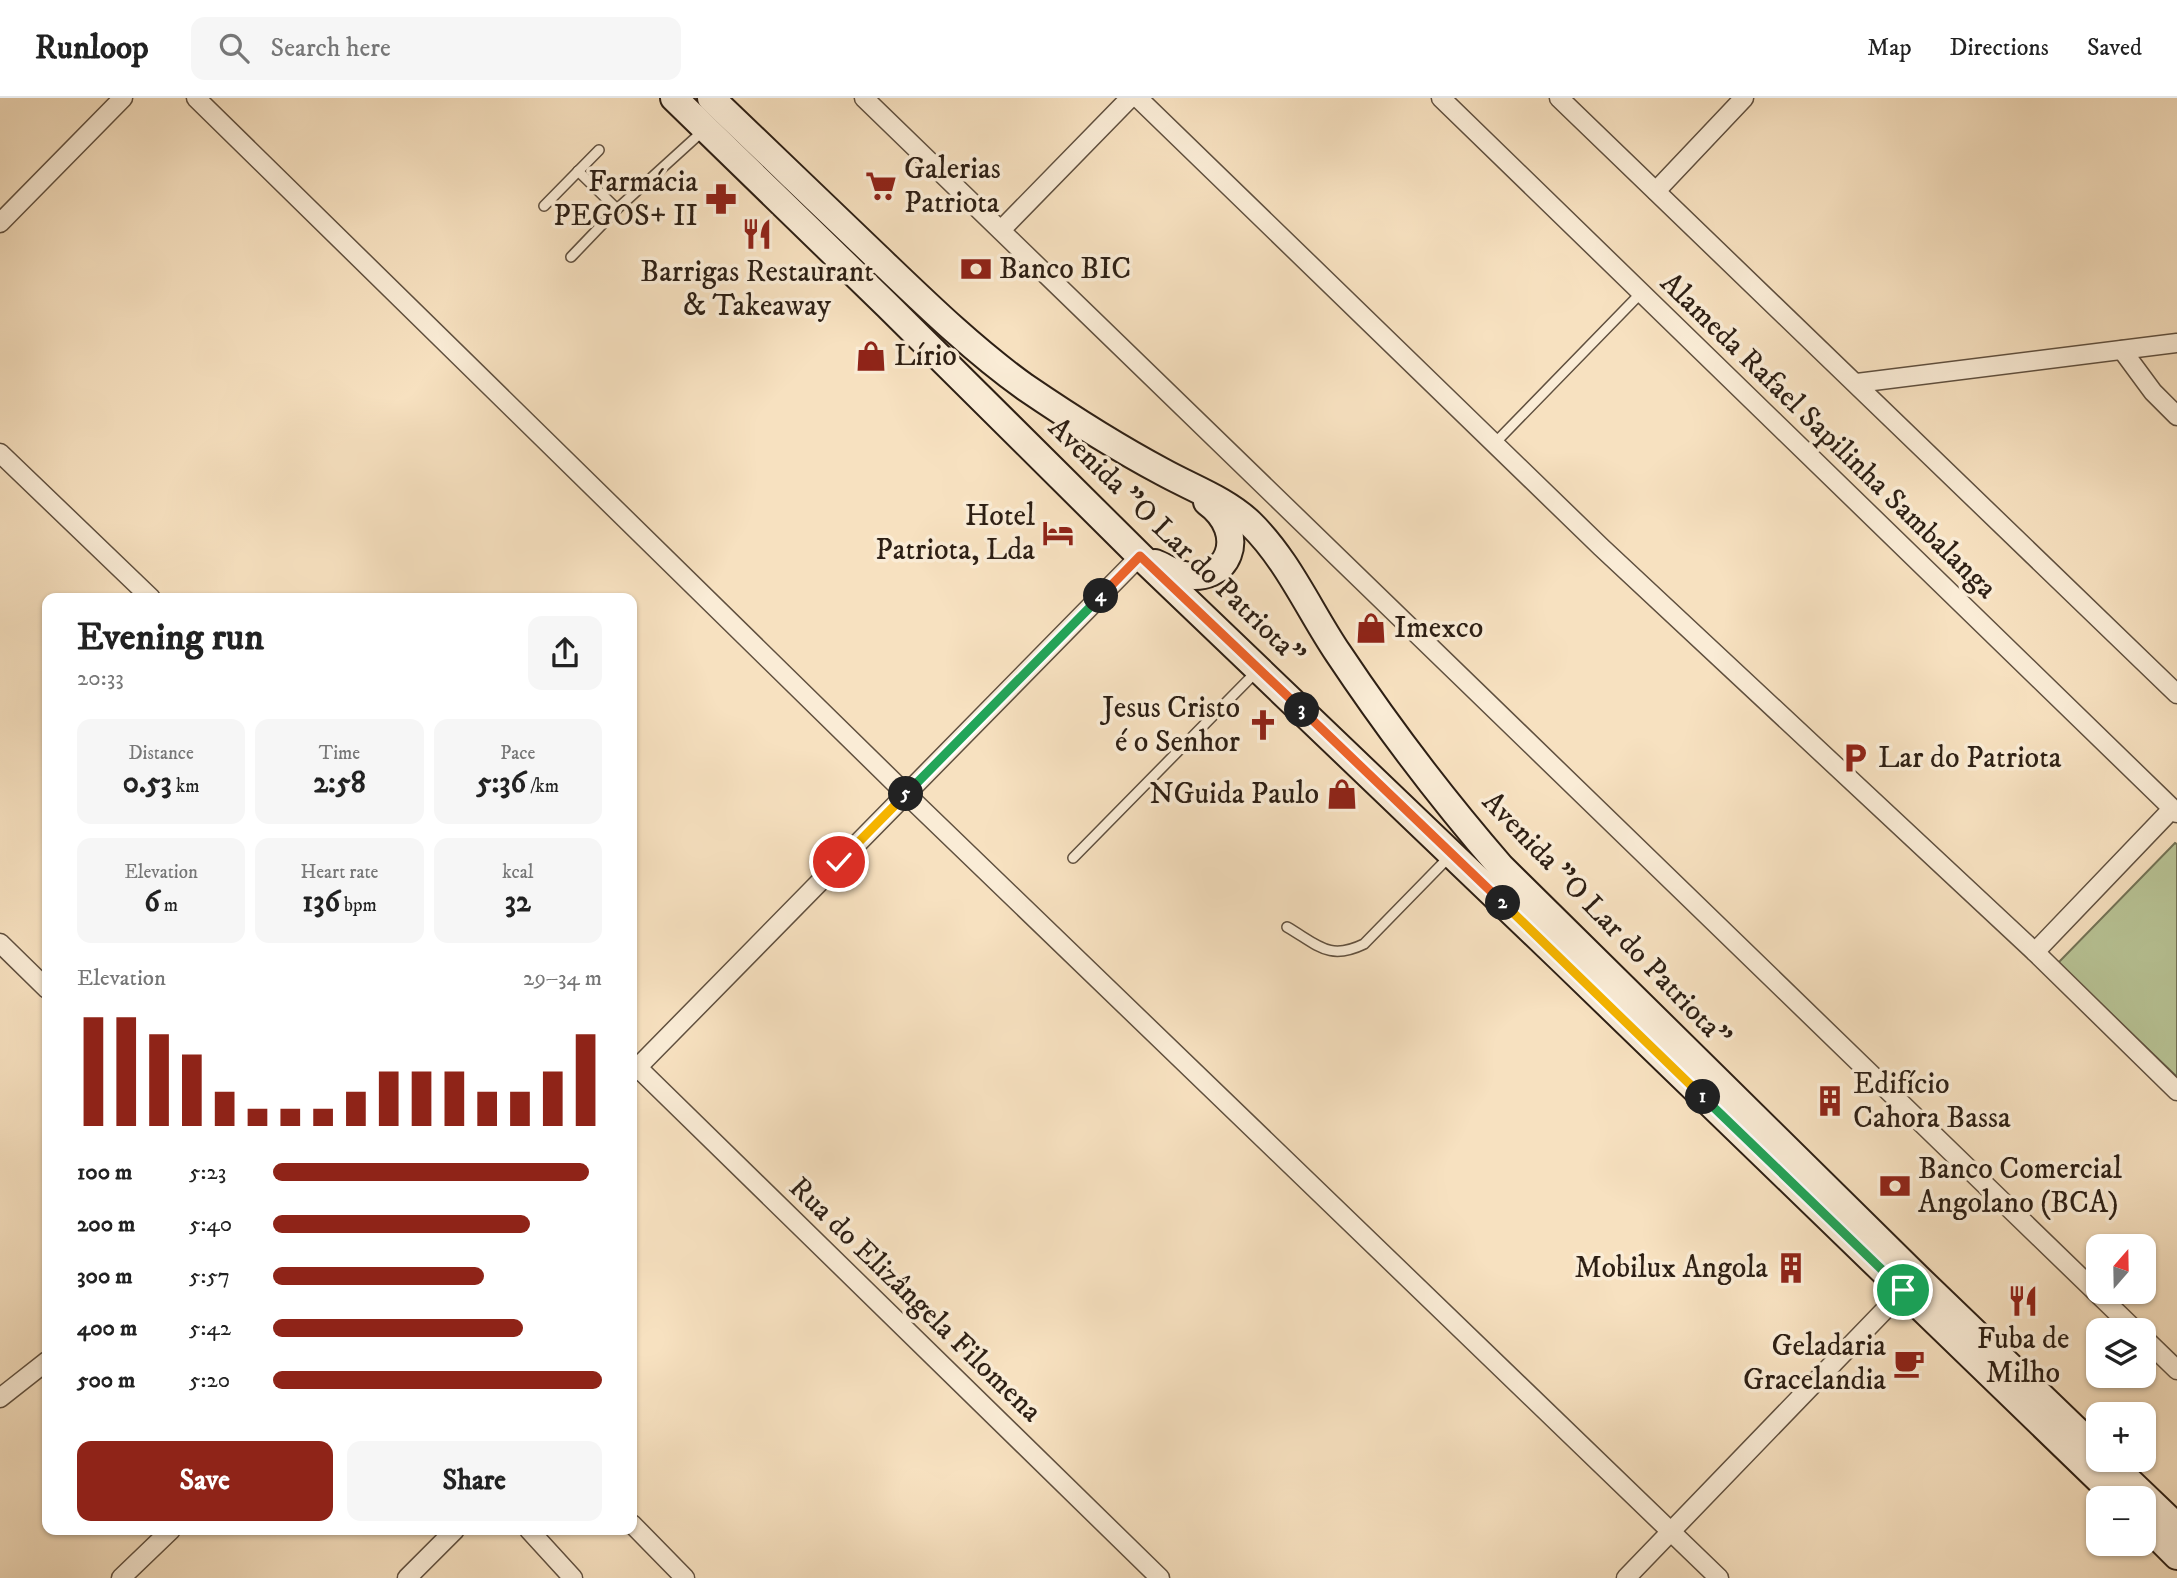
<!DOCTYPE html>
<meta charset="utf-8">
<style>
body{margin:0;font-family:"IM FELL DW Pica",serif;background:#f6f6f6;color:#222;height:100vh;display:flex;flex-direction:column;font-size:26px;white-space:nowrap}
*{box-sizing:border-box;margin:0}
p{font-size:23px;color:#767676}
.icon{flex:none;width:38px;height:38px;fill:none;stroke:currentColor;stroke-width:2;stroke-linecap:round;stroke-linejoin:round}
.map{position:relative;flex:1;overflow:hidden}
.sheet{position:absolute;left:42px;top:495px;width:595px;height:942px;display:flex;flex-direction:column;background:#fff;border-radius:14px;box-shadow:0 2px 5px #0004}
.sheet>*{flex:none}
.needle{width:46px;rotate:20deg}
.fabs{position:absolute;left:2086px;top:1136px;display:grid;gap:14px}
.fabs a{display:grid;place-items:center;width:70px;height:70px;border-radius:14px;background:#fff;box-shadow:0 2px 5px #0004;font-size:35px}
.pin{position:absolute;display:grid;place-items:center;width:60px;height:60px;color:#fff;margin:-30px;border:4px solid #fff;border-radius:50%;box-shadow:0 2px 7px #0007}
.km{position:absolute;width:35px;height:35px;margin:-18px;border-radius:50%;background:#222;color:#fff;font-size:19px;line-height:35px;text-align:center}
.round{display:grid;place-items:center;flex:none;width:74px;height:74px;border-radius:14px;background:#f6f6f6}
.summary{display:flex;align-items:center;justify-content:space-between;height:119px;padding:0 35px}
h1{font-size:38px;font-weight:700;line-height:52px}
.figures{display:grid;grid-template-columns:repeat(3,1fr);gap:10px;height:119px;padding:7px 35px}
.figures div{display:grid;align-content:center;border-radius:14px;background:#f6f6f6;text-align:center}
.figures b{font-size:30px;font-weight:700}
.figures small{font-size:19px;font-weight:400}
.figures p{font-size:19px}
.chart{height:196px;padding:14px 35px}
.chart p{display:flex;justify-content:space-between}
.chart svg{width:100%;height:126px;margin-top:7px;stroke:#8f2418;stroke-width:6}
.cta{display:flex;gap:14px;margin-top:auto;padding:14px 35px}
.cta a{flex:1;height:80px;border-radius:14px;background:#8f2418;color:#fff;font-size:28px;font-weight:700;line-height:80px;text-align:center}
.cta a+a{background:#f6f6f6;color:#222}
ul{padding:0 35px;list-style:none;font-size:23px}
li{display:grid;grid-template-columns:112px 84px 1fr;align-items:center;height:52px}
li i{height:18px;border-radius:9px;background:#8f2418}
header{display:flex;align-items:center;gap:42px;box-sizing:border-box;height:98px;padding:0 35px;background:#fff;border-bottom:2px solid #e0e0e0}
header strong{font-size:33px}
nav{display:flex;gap:38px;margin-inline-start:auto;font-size:24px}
.search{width:490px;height:63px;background:#f6f6f6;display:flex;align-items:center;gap:18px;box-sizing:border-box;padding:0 24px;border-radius:14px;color:#767676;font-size:26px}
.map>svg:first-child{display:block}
.green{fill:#b8c496;stroke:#727255;stroke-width:2}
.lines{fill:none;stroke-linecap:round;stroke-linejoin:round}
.lane-casing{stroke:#60503f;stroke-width:12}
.street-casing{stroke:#60503f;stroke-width:21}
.secondary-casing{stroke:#2d1f14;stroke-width:30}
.lane{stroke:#faecd6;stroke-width:9}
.street{stroke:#faecd6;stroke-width:18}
.secondary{stroke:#faecd6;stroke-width:26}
.split-1-casing{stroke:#fff;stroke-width:14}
.split-2-casing{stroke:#fff;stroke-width:14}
.split-3-casing{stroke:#fff;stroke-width:14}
.split-4-casing{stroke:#fff;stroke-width:14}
.split-5-casing{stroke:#fff;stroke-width:14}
.split-6-casing{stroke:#fff;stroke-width:14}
.split-1{stroke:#22a559;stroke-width:9}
.split-2{stroke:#f5b400;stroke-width:9}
.split-3{stroke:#f0652b;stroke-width:9}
.split-4{stroke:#f0652b;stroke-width:9}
.split-5{stroke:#22a559;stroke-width:9}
.split-6{stroke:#f5b400;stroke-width:9}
.labels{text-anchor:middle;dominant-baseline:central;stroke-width:7;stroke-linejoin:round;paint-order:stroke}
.poi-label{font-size:30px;fill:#2d1f14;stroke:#faecd6;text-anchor:start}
.street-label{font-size:30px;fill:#2d1f14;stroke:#faecd6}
</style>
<header>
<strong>Runloop</strong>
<div class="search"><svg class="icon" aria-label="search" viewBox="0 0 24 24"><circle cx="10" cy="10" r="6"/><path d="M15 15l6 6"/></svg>Search here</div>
<nav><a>Map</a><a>Directions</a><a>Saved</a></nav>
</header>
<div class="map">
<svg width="2177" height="1480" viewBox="0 0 2177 1480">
<rect width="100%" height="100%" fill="#f7e1c0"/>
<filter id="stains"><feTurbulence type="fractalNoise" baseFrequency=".00286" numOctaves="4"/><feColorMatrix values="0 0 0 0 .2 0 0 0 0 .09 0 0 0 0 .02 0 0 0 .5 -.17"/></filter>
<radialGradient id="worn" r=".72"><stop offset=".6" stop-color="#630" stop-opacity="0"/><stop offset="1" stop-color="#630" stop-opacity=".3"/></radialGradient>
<path class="green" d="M2175 745 2177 746V979L2058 865Z"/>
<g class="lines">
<defs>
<g id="lane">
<path d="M578 73 617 111"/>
<path d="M544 108 599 52"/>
<path d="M571 159 617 111 704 32"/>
<path d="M1494 346 1641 195"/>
<path d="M1073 760 1258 572"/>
<path d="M1287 829C1318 847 1329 863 1364 846L1451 757"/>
</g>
<g id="street">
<path d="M196 0 906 696 1719 1480"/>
<path d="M864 0 2135 1232"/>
<path d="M1138 0 1601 449 2035 854 2177 993"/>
<path d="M1441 0 2177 715"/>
<path d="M1559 0 2177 596"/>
<path d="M1656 93 1744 0"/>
<path d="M0 125 123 0"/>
<path d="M1001 132 1130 0"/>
<path d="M2122 252 2153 294 2177 318"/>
<path d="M1857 285 2177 245"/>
<path d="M0 355 151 500"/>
<path d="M0 845 47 891"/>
<path d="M2035 854 2172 711"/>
<path d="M632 964 1160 1480"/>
<path d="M632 975 1140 458"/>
<path d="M2144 1240 2177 1272"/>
<path d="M0 1300 47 1263"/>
<path d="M632 1426 685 1480"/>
<path d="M529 1432 573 1480"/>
<path d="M121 1480 171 1432"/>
<path d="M407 1480 455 1432"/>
<path d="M1626 1480 1904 1192"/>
</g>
<g id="secondary">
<path d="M674 0 888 208 1140 458 1561 861 2118 1400"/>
<path d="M711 0C766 53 822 106 877 159 924 204 972 251 1025 289 1069 319 1116 349 1163 374 1192 390 1226 402 1250 425 1288 462 1309 512 1338 555 1388 630 1442 701 1501 769L1917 1179 2098 1353"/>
<path d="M1155 465C1163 468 1172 474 1180 476 1229 489 1250 435 1207 404"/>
<path d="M2107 1362 2177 1429"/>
<path d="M2144 1425 2177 1458"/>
</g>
</defs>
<use href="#lane" class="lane-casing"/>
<use href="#street" class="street-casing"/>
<use href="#secondary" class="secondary-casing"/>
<use href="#lane" class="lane"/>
<use href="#street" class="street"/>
<use href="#secondary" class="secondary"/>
</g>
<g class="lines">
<defs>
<path id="split-1" d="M1703 999 1903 1192"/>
<path id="split-2" d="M1503 805 1703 999"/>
<path id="split-3" d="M1302 612 1503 805"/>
<path id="split-4" d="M1101 498 1140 458 1302 612"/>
<path id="split-5" d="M906 696 1101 498"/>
<path id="split-6" d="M839 764 906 696"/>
</defs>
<use href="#split-1" class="split-1-casing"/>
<use href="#split-2" class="split-2-casing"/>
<use href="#split-3" class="split-3-casing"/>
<use href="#split-4" class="split-4-casing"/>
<use href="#split-5" class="split-5-casing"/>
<use href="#split-6" class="split-6-casing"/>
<use href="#split-1" class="split-1"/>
<use href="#split-2" class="split-2"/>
<use href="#split-3" class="split-3"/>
<use href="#split-4" class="split-4"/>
<use href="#split-5" class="split-5"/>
<use href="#split-6" class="split-6"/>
</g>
<defs>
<symbol id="supermarket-bare" viewBox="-9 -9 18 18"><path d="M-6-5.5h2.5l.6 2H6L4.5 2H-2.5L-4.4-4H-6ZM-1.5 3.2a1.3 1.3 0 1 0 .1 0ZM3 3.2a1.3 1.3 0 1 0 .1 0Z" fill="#8f2418" stroke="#faecd6" stroke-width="2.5" paint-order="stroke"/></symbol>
<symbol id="pharmacy-bare" viewBox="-9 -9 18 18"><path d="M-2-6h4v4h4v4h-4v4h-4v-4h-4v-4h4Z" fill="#8f2418" stroke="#faecd6" stroke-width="2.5" paint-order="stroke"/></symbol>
<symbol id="restaurant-bare" viewBox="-9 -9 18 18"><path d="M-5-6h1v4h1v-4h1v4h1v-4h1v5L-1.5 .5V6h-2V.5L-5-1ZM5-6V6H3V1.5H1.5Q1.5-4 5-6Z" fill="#8f2418" stroke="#faecd6" stroke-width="2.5" paint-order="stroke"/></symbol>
<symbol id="bank-bare" viewBox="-9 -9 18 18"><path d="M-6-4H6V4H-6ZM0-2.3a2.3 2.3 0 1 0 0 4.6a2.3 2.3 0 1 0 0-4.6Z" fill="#8f2418" stroke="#faecd6" stroke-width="2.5" paint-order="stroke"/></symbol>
<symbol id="shop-bare" viewBox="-9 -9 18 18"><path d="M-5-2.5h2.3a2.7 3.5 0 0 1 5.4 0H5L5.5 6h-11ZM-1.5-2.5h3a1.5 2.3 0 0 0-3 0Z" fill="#8f2418" stroke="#faecd6" stroke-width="2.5" paint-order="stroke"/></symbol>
<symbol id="hotel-bare" viewBox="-9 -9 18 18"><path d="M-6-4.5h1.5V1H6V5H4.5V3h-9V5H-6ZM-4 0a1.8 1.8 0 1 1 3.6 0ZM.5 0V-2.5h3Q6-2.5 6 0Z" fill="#8f2418" stroke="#faecd6" stroke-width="2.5" paint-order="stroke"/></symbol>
<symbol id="church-bare" viewBox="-9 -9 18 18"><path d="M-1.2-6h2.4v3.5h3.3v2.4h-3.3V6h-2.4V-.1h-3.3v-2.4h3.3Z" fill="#8f2418" stroke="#faecd6" stroke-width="2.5" paint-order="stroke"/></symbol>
<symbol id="parking-bare" viewBox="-9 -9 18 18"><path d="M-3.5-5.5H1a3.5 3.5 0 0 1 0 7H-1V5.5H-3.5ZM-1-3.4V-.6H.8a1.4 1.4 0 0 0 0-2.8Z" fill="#8f2418" stroke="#faecd6" stroke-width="2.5" paint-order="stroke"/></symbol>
<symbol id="building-bare" viewBox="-9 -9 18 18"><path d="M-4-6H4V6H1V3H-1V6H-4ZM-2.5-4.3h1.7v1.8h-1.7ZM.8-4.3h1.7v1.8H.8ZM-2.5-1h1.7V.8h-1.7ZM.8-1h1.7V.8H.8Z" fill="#8f2418" stroke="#faecd6" stroke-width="2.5" paint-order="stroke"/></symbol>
<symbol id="cafe-bare" viewBox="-9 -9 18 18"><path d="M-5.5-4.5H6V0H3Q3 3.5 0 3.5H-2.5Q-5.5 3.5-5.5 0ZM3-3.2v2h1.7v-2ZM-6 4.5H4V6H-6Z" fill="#8f2418" stroke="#faecd6" stroke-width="2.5" paint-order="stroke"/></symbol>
</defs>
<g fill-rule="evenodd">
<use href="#supermarket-bare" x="859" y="66" width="44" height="44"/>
<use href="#pharmacy-bare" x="699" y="79" width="44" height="44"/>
<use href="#restaurant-bare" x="735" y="114" width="44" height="44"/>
<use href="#bank-bare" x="954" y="149" width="44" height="44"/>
<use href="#shop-bare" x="849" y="236" width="44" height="44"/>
<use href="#hotel-bare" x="1036" y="413" width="44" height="44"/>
<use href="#shop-bare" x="1349" y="508" width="44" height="44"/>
<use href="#church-bare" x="1241" y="605" width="44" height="44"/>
<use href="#parking-bare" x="1833" y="638" width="44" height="44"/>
<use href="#shop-bare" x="1320" y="674" width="44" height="44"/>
<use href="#building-bare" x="1808" y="981" width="44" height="44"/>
<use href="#bank-bare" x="1873" y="1066" width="44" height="44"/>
<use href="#building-bare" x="1769" y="1148" width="44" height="44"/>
<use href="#restaurant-bare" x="2001" y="1181" width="44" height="44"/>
<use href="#cafe-bare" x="1887" y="1243" width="44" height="44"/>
</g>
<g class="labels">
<g class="poi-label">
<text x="904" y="71">Galerias<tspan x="904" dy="34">Patriota</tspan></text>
<text x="698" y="84" text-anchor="end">Farmácia<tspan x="698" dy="34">PEGOS+ II</tspan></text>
<text x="999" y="171">Banco BIC</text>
<text x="757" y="174" text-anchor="middle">Barrigas Restaurant<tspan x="757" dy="34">&amp; Takeaway</tspan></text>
<text x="894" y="258">Lírio</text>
<text x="1035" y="418" text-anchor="end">Hotel<tspan x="1035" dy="34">Patriota, Lda</tspan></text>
<text x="1394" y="530">Imexco</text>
<text x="1240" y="610" text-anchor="end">Jesus Cristo<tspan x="1240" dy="34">é o Senhor</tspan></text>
<text x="1878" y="660">Lar do Patriota</text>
<text x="1319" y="696" text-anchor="end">NGuida Paulo</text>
<text x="1853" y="986">Edifício<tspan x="1853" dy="34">Cahora Bassa</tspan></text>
<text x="1918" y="1071">Banco Comercial<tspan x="1918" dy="34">Angolano (BCA)</tspan></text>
<text x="1768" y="1170" text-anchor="end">Mobilux Angola</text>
<text x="2023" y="1241" text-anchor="middle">Fuba de<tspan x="2023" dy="34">Milho</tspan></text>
<text x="1886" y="1248" text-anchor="end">Geladaria<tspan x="1886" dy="34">Gracelandia</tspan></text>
</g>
<g class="street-label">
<text transform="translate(1828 338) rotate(44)">Alameda Rafael Sapilinha Sambalanga</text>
<text transform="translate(1176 444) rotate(44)">Avenida "O Lar do Patriota"</text>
<text transform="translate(1606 822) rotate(46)">Avenida "O Lar do Patriota"</text>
<text transform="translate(915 1202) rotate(44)">Rua do Elizângela Filomena</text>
</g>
</g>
<rect width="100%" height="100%" filter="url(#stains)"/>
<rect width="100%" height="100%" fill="url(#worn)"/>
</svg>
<div class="fabs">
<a><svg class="needle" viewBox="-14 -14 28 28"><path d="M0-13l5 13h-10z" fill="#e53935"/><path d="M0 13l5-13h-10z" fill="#767676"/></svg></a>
<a><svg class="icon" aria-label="layers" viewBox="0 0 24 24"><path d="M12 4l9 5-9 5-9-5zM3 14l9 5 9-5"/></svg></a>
<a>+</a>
<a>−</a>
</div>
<div class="pin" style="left:1903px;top:1192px;background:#1e9e55"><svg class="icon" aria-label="arrive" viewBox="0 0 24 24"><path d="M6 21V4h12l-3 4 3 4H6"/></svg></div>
<div class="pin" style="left:839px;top:764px;background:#d93025"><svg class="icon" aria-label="check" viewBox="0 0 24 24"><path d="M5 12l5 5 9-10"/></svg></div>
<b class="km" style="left:1703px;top:999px">1</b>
<b class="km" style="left:1503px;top:805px">2</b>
<b class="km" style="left:1302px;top:612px">3</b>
<b class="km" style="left:1101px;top:498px">4</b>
<b class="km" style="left:906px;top:696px">5</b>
<section class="sheet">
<div class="summary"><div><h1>Evening run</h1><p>20:33</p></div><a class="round"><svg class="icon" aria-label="share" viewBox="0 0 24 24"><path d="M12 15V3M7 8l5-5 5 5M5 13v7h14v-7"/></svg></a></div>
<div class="figures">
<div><p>Distance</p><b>0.53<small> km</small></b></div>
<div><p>Time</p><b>2:58</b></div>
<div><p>Pace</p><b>5:36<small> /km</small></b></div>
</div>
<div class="figures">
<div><p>Elevation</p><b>6<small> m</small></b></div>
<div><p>Heart rate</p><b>136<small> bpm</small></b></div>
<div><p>kcal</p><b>32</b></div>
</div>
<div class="chart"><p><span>Elevation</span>29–34 m</p>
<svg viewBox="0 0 160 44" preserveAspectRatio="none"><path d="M5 44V6M15 44V6M25 44V12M35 44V19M45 44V32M55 44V38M65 44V38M75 44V38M85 44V32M95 44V25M105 44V25M115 44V25M125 44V32M135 44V32M145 44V25M155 44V12"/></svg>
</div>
<ul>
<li><b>100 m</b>5:23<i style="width:96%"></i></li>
<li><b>200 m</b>5:40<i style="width:78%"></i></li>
<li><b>300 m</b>5:57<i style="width:64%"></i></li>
<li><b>400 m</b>5:42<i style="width:76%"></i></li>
<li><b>500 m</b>5:20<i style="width:100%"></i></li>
</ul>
<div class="cta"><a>Save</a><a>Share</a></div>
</section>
</div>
